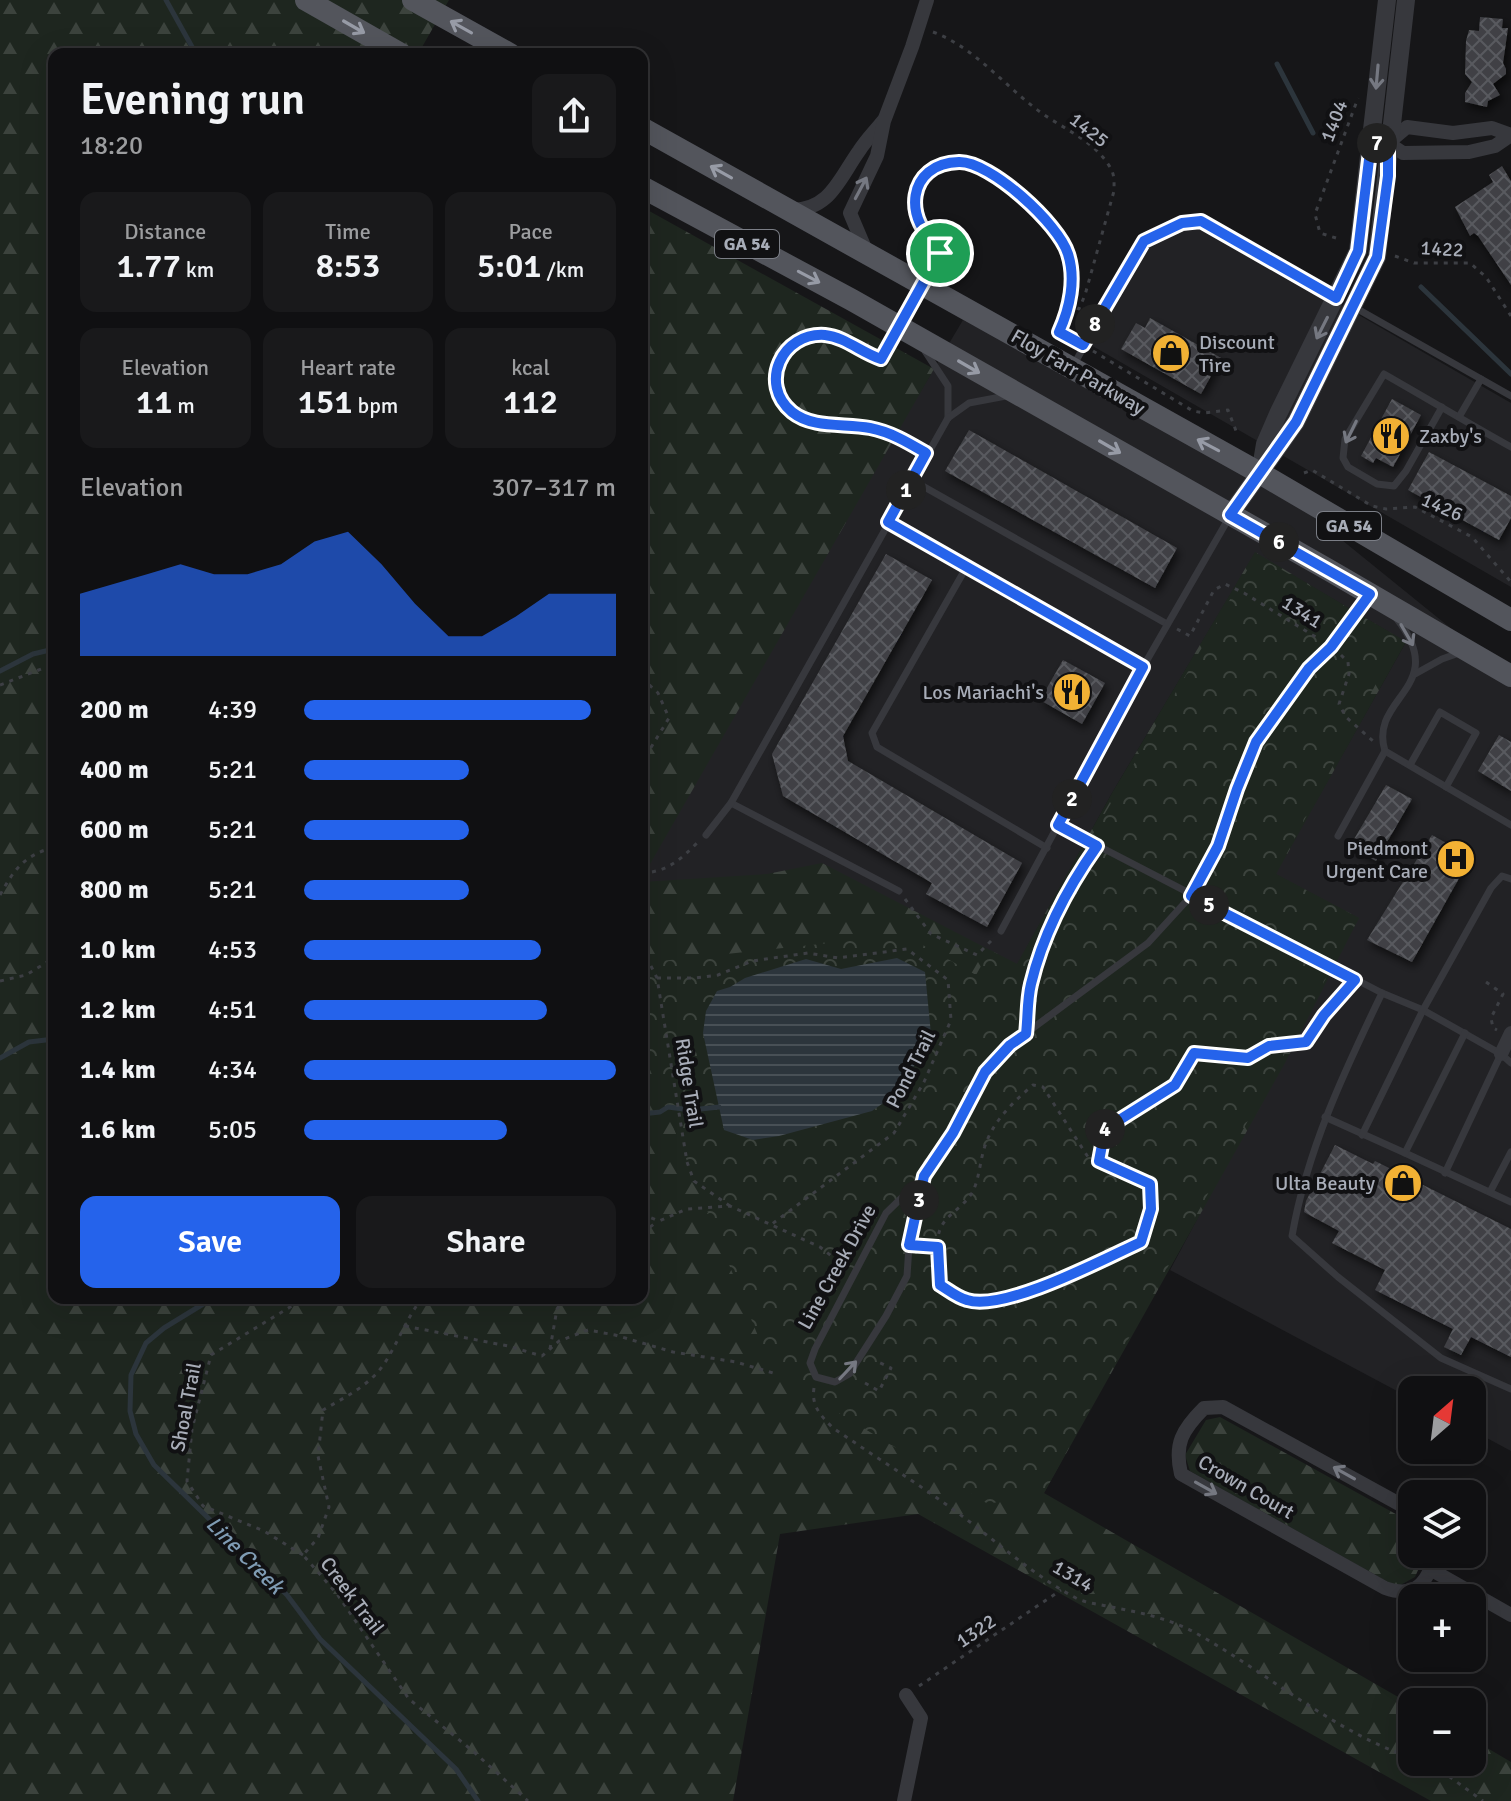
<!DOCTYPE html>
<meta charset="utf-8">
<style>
body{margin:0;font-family:Signika,sans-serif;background:#19191b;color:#f1f3f6;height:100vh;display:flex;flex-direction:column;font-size:30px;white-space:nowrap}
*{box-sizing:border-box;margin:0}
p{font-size:26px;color:#9c9d9f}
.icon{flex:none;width:44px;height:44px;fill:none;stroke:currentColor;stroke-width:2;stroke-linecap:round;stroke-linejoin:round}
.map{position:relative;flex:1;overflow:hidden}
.side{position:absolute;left:48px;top:48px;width:600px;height:1256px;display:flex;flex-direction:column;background:#101012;border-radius:16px;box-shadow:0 8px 32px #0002,0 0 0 2px #303032}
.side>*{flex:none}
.needle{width:52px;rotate:28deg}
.fabs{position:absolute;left:1398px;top:1376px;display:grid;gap:16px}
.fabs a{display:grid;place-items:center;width:88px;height:88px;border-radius:16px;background:#101012;box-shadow:0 8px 32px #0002,0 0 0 2px #303032;font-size:40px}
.pin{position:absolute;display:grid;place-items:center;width:68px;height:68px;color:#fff;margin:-34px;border:4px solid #fff;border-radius:50%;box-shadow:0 2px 8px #0007}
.km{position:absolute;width:40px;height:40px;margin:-20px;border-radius:50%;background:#222;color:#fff;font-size:22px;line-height:40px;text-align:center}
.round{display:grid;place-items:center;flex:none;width:84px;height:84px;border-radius:16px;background:#19191b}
.headline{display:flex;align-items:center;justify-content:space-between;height:136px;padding:0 32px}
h1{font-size:44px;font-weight:600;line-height:60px}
.metrics{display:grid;grid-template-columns:repeat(3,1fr);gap:12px;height:136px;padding:8px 32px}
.metrics div{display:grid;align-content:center;border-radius:16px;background:#19191b;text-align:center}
.metrics b{font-size:34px;font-weight:600}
.metrics small{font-size:22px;font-weight:400}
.metrics p{font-size:22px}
.chart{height:224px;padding:16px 32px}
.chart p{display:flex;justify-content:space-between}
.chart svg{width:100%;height:144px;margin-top:8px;fill:#2563eb;opacity:.7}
.primary-button{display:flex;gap:16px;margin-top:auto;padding:16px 32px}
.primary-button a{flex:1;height:92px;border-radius:16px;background:#2563eb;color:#fff;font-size:32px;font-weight:600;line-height:92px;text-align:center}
.primary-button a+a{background:#19191b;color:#f1f3f6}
ul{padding:0 32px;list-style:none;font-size:26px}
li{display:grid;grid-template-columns:128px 96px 1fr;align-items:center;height:60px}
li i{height:20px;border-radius:10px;background:#2563eb}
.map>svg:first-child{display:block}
.built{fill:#222225}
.forest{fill:url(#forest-firs)}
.park{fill:url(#park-crowns)}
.water{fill:url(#water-rules)}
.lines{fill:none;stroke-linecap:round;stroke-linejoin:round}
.stream{stroke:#2c353c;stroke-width:5}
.building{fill:url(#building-cross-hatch);filter:url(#shadow)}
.path{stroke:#3d3f44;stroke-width:3;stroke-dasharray:4 6;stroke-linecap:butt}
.service{stroke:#37383d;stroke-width:7}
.minor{stroke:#37383d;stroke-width:14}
.tertiary{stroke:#37383d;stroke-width:18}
.primary{stroke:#53555c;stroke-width:22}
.path-bridge{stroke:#3d3f44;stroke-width:3;stroke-dasharray:4 6;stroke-linecap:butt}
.oneway{stroke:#979ba6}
.oneway2{stroke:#757881}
.route-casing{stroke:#fff;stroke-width:16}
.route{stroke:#2563eb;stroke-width:10}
.labels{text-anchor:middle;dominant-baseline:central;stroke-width:8;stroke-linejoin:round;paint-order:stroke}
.shield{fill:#111113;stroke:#7b7e86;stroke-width:2}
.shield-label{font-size:18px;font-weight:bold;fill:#a8adb8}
.street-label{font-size:20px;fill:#a8adb8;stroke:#111113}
.poi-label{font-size:20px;fill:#a8adb8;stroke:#111113;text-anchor:end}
.water-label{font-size:22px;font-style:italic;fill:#7f9bb3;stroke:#111113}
</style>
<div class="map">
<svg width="1511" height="1801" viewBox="0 0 1511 1801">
<defs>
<pattern id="forest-firs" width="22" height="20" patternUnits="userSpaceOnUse" patternTransform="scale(2)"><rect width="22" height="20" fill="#1e261f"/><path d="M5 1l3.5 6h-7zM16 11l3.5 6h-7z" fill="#3c433d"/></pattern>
<pattern id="park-crowns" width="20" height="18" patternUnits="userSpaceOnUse" patternTransform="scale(2)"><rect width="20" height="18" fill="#1e261f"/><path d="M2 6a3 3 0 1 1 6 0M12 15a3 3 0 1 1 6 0" fill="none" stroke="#3c433d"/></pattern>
<pattern id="water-rules" width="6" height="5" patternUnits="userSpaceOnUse" patternTransform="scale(2)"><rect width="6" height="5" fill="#2c353c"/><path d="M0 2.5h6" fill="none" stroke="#485056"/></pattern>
<pattern id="building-cross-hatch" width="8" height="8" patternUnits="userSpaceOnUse" patternTransform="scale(2)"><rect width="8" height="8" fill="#404145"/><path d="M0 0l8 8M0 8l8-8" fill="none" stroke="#595a5e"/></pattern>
<filter id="shadow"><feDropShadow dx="3" dy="5" stdDeviation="4" flood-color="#0009"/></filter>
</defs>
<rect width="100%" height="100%" fill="#161618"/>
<g class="built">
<path d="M1201 221 1336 298 1338 303 1511 403V587L1077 337 1144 241Z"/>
<path d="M963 320 1258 472 1511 677V1451L1472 1430V1390H1412V1399L1170 1270 1358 918 1275 874 1406 642 1255 553 1112 793 1017 965 642 896V860Z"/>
</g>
<g class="forest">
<path d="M0 0H449L418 54H54V1298H642V882L767 874 822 863 1017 964 1112 793 1255 552 1406 642 1276 874 1359 918 1285 1063 1044 1493 1412 1705V1762H1472V1739L1511 1762V1801H1431L918 1514 780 1534 733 1801H0Z"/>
<path d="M642 207 934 369 642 878Z"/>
<path d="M1220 1417 1412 1523V1554H1425L1415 1577 1397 1587 1190 1471 1185 1455 1206 1420Z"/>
</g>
<path class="park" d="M1256 555 1400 638 1276 874 1359 918 1044 1493 988 1504 773 1373 642 1050V963L905 935 976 975 990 950 1017 964Z"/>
<path class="water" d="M897 958 925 972 931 1034 913 1068 889 1099 872 1111 779 1136 753 1140 724 1130 703 1033 706 1011 717 991 730 987 745 978 806 959 841 969Z"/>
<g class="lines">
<g class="stream">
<path d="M166 0 196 54"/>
<path d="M1277 64 1313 133"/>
<path d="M1421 287 1511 374"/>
<path d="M0 671 33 654 54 649"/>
<path d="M0 1058 29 1042 54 1039"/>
<path d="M642 1114 660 1112 668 1107 691 1110 719 1107"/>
<path d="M213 1298 164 1328 146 1343 131 1375 130 1411 136 1434 154 1465 287 1595 320 1639 456 1769 478 1801"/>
</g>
</g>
<g class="building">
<path d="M1480 17 1503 19 1502 28H1508L1503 63 1506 69V74L1493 84 1500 95 1488 101 1487 107 1465 102V93L1472 82 1465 74 1466 41 1469 30 1479 31Z"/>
<path d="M1502 166 1511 181V285L1478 236 1474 233 1470 236 1455 207 1493 182 1489 175Z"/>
<path d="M1150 318 1221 358 1201 394 1121 349 1136 323 1145 328Z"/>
<path d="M1392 399 1421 415 1393 467 1376 458 1373 463 1361 456Z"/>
<path d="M969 430 1177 548 1155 588 945 471Z"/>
<path d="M1429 452 1511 496V518L1499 540 1408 490Z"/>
<path d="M886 554 932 580 843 736 848 761 1022 863 987 927 926 894 932 883 783 796 772 754Z"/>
<path d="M1063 660 1105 683 1082 724 1040 700Z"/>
<path d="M1499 735 1511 742V791L1478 771Z"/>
<path d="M1386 785 1412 799 1376 861 1350 846Z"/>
<path d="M1432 835 1471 857 1412 962 1367 940Z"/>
<path d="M1335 1145 1373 1164 1375 1161 1511 1229V1357L1471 1337 1461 1355 1444 1347 1453 1329 1375 1290 1385 1270 1332 1243 1339 1231 1304 1212 1306 1201Z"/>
</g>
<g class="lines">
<g class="path">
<path d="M933 32C976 48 1006 88 1043 114 1066 130 1095 142 1110 167 1115 175 1114 183 1114 191L1085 295 1079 309 1069 304"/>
<path d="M1336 238 1320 233 1315 214 1358 98"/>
<path d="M940 253 942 249C902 222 907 163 959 162 990 161 1059 224 1068 253 1076 279 1070 308 1059 332L1076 341"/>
<path d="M1395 256 1414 263H1470L1486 277 1511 316"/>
<path d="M1093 351 1193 411 1204 413 1228 410 1238 436"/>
<path d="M881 359C862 353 846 337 825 335 784 332 760 382 791 411 811 429 844 423 869 427 887 431 903 440 919 449"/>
<path d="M1304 473 1312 470 1372 506 1386 509 1415 507 1472 537 1511 582"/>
<path d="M1177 629 1190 636 1214 590 1225 584 1244 593 1319 639"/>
<path d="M1341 655 1348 662 1349 674 1339 704 1346 717 1373 741"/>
<path d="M642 678 658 693 669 718 642 762"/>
<path d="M0 685 54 664"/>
<path d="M642 873C667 872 680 860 697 843"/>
<path d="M0 895C15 868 24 856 54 847"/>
<path d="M905 899 931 934 977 955 993 939"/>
<path d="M642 948 657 978 687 1162 694 1181 730 1206"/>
<path d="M657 978H695L718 975 752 961 808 953 838 958 907 949 948 980 951 1020 924 1082 894 1133 772 1224"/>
<path d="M0 981 26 975 54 958"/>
<path d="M1486 982 1503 994 1491 1018 1493 1028 1497 1030"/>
<path d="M1027 1018C1034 959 1057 903 1090 855"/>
<path d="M1099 1161 1105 1129 1175 1085 1194 1053 1248 1058 1269 1046 1306 1042 1324 1015 1347 989"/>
<path d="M642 1214 659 1221 687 1209 730 1206 820 1247 844 1266"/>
<path d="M642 1233 658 1221"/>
<path d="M921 1246 938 1247C935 1216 961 1213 973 1191 979 1179 980 1162 984 1149 992 1122 1012 1103 1033 1085L1043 1087 1088 1157 1150 1184 1151 1209 1141 1242C1104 1259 1004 1312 967 1300 958 1298 948 1290 940 1285L938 1247"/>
<path d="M422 1298C406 1319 398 1343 384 1364 369 1386 345 1397 323 1410L318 1456 329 1507 318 1538 303 1555 337 1594 409 1699 474 1752 528 1801"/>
<path d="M405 1326 508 1346 542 1356 559 1341 588 1330 615 1335 673 1352 736 1362 773 1373"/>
<path d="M550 1349 557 1309 564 1298"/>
<path d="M865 1383 879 1391 891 1368 876 1361"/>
<path d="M814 1388C811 1406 821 1416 833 1428 874 1456 917 1483 958 1513 996 1541 1034 1576 1076 1598 1088 1604 1099 1604 1111 1607 1138 1612 1167 1618 1192 1631 1267 1672 1330 1730 1412 1758"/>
<path d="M303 1555 264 1531 203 1506 187 1481 192 1429 211 1355 305 1298"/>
<path d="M919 1686 1061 1590"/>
<path d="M1423 1762 1443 1772 1483 1801"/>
</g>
<g class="service">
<path d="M1354 307 1511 396"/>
<path d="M925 351 948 386V418"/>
<path d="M1073 366 1144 241 1182 223 1201 221 1336 298"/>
<path d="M1442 407 1406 471 1394 486 1377 484 1348 467 1343 458 1345 439 1384 374C1426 398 1468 423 1511 447"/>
<path d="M1459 417 1481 379"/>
<path d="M912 480 1167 624"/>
<path d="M888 522 1143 667"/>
<path d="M967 566 872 733 877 747 1047 848"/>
<path d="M1397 619C1451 688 1368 697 1385 751L1511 825"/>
<path d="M1415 674 1442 659 1459 653"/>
<path d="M1410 765 1440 712 1476 733 1446 787"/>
<path d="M731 803 899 891"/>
<path d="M1058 825 1382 993 1423 1010 1501 1054 1511 1063"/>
<path d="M706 835 731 803 948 418 969 403 1006 396"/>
<path d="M1338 836 1385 751"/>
<path d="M1001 931 1143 667 1230 516"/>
<path d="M1382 993C1344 1072 1307 1150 1292 1236L1338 1277 1441 1358 1511 1389"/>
<path d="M1465 1033 1405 1153 1511 1202"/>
<path d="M1325 1117 1405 1153"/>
<path d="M1362 1135 1423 1010 1491 888 1502 876 1511 879"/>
<path d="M1445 1173 1501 1054"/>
<path d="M924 1176 910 1231 907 1276 886 1316 849 1374 835 1382 816 1377 810 1363 815 1349 886 1213 924 1176 953 1133 985 1072 1010 1045 1148 943 1191 896"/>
<path d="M1490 1192 1511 1152"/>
</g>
<g class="minor">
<path d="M1407 127 1453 133 1492 128 1511 135 1495 146 1469 152 1403 153 1388 143Z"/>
<path d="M791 210C830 210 839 179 859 151 866 140 875 131 883 121"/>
<path d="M867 253 850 213 877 156 884 121 912 47 927 0"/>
<path d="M1191 896 1218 846 1237 789 1256 742 1309 668 1331 647 1370 594"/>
<path d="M1501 1054 1511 1033"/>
<path d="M1412 1511 1223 1407 1204 1408C1182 1430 1174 1444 1181 1474L1385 1588C1416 1599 1427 1583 1436 1554"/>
<path d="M1430 1569 1511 1615"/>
<path d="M904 1801 921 1718 906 1695"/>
</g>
<g class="tertiary">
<path d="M1262 462 1265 444 1278 414 1358 251 1387 0"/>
<path d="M1230 515 1296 422 1377 257 1406 0"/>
</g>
<g class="primary">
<path d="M306 0 401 54"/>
<path d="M413 0 510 54"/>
<path d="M642 128 1258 472 1511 620"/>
<path d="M642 187 852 300 1327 569 1511 676"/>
</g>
<path class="path-bridge" d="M881 359 940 253"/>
</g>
<defs><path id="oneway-shaft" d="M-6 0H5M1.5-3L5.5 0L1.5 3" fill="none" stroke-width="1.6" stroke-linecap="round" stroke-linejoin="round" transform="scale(2)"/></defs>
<g class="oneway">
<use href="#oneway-shaft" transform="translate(354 27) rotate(30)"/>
<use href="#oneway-shaft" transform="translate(461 27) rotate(-151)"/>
<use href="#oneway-shaft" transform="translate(721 172) rotate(-151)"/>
<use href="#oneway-shaft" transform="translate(809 277) rotate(28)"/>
<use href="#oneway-shaft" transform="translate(969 367) rotate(30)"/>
<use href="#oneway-shaft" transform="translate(1208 445) rotate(-152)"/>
<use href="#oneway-shaft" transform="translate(1110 447) rotate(30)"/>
</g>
<g class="oneway2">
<use href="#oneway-shaft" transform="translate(1377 77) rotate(95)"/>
<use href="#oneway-shaft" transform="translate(861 188) rotate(-62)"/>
<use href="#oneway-shaft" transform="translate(1322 328) rotate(117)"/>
<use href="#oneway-shaft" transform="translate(1351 432) rotate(116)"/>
<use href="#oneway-shaft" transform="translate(1407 635) rotate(60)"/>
<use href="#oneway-shaft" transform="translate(848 1370) rotate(-47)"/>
<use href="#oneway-shaft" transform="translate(1344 1473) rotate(-151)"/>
<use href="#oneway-shaft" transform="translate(1206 1488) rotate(29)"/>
</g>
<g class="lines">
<defs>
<path id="route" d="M1371 143H1388V176L1377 257 1296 422 1230 515 1370 594 1331 647 1309 668 1256 742 1237 789 1218 846 1191 896 1355 980 1324 1015 1306 1042 1269 1046 1248 1058 1194 1053 1175 1085 1105 1129 1099 1161 1150 1184 1151 1209 1141 1242C1104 1259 1004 1312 967 1300 958 1298 948 1290 940 1285L938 1247 909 1245 924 1176 953 1133 985 1072 1010 1045 1026 1034C1028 1018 1027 1000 1031 984 1043 934 1068 887 1097 846L1058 825 1143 667 888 522 926 453C909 443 891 432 870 428 845 423 813 429 792 412 758 384 782 332 825 335 845 337 862 353 881 359L942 249C901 221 907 163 959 162 990 161 1059 224 1068 254 1076 279 1070 308 1059 332L1083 345 1144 241 1182 223 1201 221 1336 298 1358 251Z"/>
</defs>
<use href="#route" class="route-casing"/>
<use href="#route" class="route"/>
</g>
<defs>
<symbol id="shop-disc" viewBox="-11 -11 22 22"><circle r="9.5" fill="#f2b134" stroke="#111113"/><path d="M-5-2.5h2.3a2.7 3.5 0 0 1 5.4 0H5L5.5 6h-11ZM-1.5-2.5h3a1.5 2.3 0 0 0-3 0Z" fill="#111"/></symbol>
<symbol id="restaurant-disc" viewBox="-11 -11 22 22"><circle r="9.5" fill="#f2b134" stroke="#111113"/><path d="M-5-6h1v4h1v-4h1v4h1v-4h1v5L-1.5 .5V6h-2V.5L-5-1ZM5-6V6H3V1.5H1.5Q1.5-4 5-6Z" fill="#111"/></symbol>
<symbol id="hospital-disc" viewBox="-11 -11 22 22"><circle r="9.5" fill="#f2b134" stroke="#111113"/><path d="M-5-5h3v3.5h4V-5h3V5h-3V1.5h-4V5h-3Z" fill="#111"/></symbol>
</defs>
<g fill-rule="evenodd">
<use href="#shop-disc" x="1149" y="331" width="44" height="44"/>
<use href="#restaurant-disc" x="1369" y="414" width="44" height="44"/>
<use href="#restaurant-disc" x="1050" y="670" width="44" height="44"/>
<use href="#hospital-disc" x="1434" y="837" width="44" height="44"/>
<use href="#shop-disc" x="1381" y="1161" width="44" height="44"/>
</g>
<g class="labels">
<g class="shield">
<rect x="715" y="230" width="64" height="28" rx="6"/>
<rect x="1317" y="512" width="64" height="28" rx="6"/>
</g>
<g class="shield-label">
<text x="747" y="244">GA 54</text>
<text x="1349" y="526">GA 54</text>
</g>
<g class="street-label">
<text transform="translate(1334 121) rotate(-69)">1404</text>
<text transform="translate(1089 130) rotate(38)">1425</text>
<text transform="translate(1442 249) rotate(3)">1422</text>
<text transform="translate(1078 372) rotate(30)">Floy Farr Parkway</text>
<text transform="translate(1442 507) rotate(24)">1426</text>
<text transform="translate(1302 612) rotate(32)">1341</text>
<text transform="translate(911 1069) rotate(-63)">Pond Trail</text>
<text transform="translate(689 1083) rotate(81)">Ridge Trail</text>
<text transform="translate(837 1267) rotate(-61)">Line Creek Drive</text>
<text transform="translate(186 1407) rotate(-79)">Shoal Trail</text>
<text transform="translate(1246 1487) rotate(30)">Crown Court</text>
<text transform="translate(1073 1576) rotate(30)">1314</text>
<text transform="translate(352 1596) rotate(53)">Creek Trail</text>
<text transform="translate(976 1631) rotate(-34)">1322</text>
</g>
<g class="poi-label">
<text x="1199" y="342" text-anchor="start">Discount<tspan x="1199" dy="23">Tire</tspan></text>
<text x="1419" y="436" text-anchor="start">Zaxby's</text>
<text x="1044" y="692">Los Mariachi's</text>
<text x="1428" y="848">Piedmont<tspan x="1428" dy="23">Urgent Care</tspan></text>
<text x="1375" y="1183">Ulta Beauty</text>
</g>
<g class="water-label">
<text transform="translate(245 1555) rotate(45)">Line Creek</text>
</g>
</g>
</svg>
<div class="fabs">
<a><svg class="needle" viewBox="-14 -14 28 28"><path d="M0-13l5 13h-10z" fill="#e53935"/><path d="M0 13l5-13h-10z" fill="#9c9d9f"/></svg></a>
<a><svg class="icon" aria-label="layers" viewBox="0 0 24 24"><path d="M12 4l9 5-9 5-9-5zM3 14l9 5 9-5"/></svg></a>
<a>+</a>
<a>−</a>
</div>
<div class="pin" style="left:940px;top:253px;background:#1e9e55"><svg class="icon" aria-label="arrive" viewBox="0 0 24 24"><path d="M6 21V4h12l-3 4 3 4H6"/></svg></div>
<b class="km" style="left:906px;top:490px">1</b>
<b class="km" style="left:1072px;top:799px">2</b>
<b class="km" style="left:919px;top:1200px">3</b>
<b class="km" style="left:1105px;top:1129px">4</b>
<b class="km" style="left:1209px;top:905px">5</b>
<b class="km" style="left:1279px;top:542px">6</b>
<b class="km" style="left:1377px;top:143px">7</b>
<b class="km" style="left:1095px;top:324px">8</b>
<section class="side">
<div class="headline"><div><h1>Evening run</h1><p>18:20</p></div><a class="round"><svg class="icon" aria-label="share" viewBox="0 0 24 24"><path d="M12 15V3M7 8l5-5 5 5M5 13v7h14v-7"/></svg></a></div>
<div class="metrics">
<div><p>Distance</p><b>1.77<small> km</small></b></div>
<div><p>Time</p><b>8:53</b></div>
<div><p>Pace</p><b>5:01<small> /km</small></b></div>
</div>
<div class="metrics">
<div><p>Elevation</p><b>11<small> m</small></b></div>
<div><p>Heart rate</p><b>151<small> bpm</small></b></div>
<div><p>kcal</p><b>112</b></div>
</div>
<div class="chart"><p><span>Elevation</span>307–317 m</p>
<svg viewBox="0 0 160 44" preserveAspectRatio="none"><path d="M0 44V25L10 22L20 19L30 16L40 19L50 19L60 16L70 9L80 6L90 16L100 28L110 38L120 38L130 32L140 25L150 25L160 25V44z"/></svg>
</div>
<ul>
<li><b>200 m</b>4:39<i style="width:92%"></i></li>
<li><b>400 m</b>5:21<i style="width:53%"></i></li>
<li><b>600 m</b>5:21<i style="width:53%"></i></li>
<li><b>800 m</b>5:21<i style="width:53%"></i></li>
<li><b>1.0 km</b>4:53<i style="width:76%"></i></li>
<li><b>1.2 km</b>4:51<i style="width:78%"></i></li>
<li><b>1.4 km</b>4:34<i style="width:100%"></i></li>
<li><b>1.6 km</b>5:05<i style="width:65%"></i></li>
</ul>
<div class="primary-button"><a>Save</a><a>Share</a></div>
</section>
</div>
